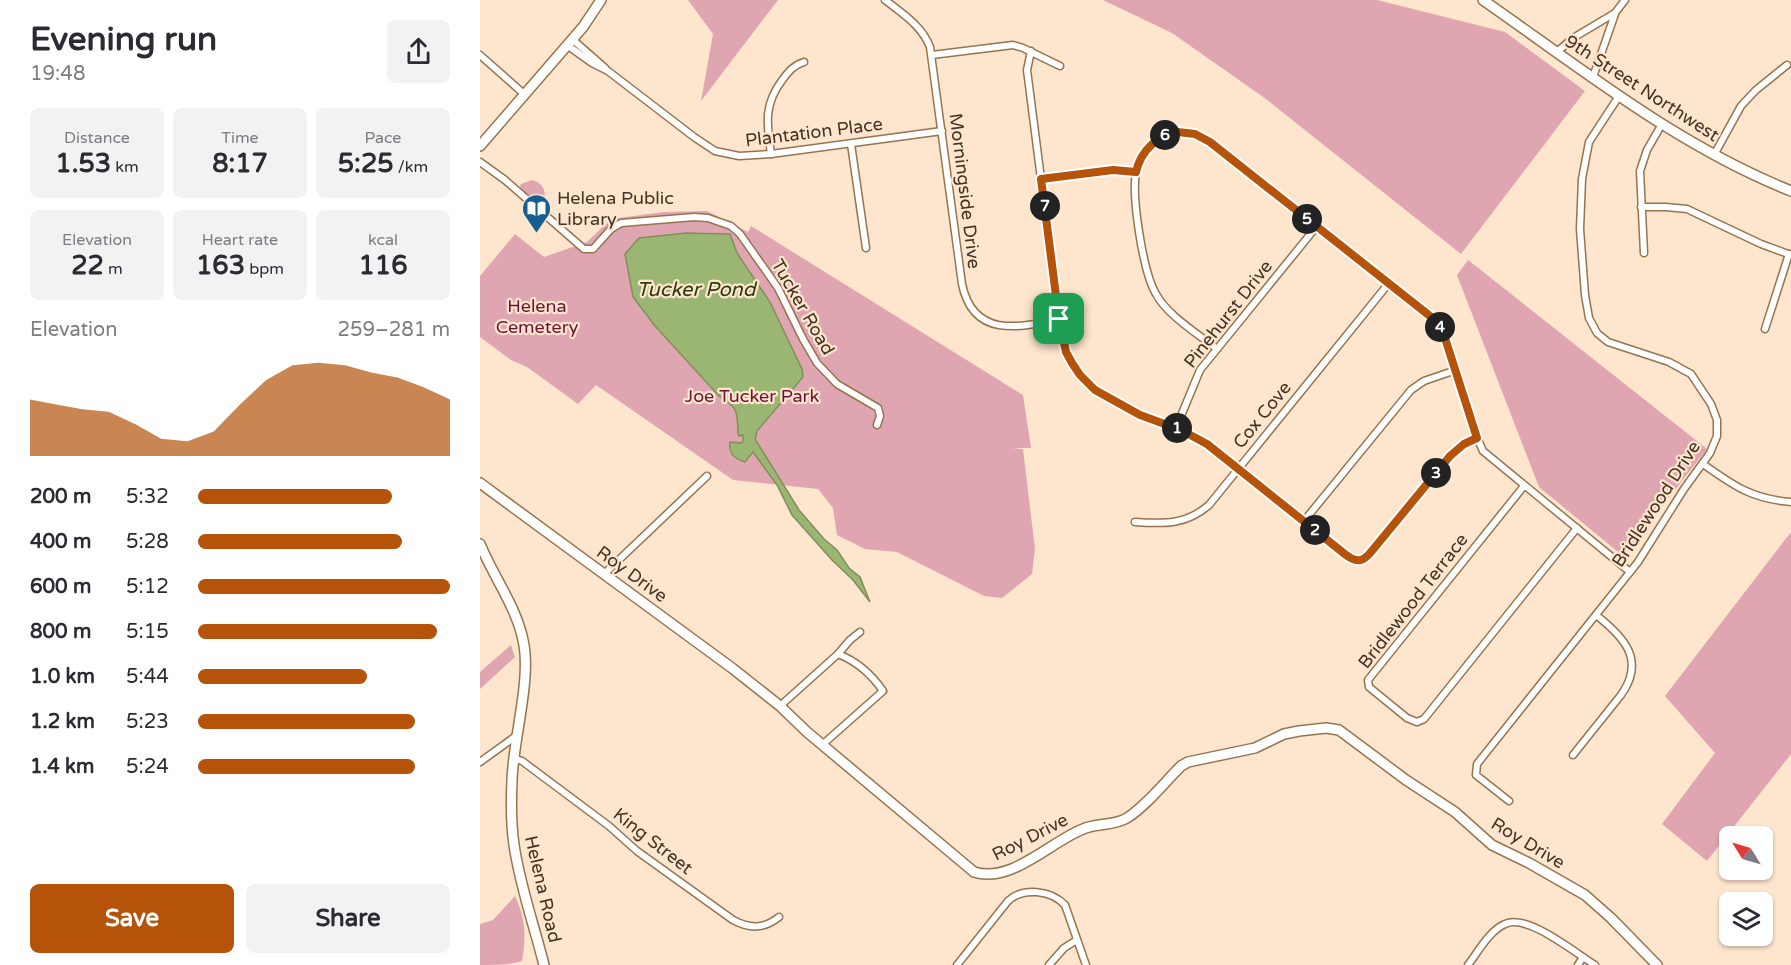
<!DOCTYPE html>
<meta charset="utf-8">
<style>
body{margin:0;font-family:"Varela Round",sans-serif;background:#f2f2f3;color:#2b2b33;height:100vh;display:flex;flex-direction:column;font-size:22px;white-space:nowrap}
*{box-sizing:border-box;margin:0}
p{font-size:20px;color:#7c7c81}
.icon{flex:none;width:33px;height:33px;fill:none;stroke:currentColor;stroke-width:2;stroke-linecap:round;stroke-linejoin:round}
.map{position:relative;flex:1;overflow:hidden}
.sheet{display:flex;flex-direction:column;background:#fff;width:480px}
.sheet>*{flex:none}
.needle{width:39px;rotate:307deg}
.fabs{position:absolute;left:1239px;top:826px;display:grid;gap:12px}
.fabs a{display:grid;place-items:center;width:54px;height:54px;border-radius:9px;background:#fff;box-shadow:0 2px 4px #0004;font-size:30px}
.pin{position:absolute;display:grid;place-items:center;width:51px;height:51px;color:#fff;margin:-26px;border-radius:12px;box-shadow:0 3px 9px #0006}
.km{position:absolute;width:30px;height:30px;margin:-15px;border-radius:50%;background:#222;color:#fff;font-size:16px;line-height:30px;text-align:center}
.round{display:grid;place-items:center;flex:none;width:63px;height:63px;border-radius:9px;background:#f2f2f3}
.summary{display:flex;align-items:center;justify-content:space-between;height:102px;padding:0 30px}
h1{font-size:33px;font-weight:700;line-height:45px}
.stats{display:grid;grid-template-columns:repeat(3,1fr);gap:9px;height:102px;padding:6px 30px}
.stats div{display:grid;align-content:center;border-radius:9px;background:#f2f2f3;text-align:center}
.stats b{font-size:26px;font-weight:700}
.stats small{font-size:16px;font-weight:400}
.stats p{font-size:16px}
.chart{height:168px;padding:12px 30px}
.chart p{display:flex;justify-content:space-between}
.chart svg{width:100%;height:108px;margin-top:6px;fill:#b45309;opacity:.7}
.primary-button{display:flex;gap:12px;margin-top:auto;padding:12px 30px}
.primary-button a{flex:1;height:69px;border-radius:9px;background:#b45309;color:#fff;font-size:24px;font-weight:700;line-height:69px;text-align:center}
.primary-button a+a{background:#f2f2f3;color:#2b2b33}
ul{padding:0 30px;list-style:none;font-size:20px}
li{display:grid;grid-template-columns:96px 72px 1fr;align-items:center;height:45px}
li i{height:15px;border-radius:8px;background:#b45309}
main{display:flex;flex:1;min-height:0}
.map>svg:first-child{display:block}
.green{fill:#dfa6b1}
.water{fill:#9bb672;stroke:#818f5a;stroke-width:1.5}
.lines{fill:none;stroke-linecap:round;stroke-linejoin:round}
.street-casing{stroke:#97734e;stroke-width:9}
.secondary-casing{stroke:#97734e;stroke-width:12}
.street{stroke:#fff;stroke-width:6}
.secondary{stroke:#fff;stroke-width:9}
.route-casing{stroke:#fff;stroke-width:12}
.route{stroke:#b45309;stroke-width:8}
.labels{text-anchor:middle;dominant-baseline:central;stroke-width:4.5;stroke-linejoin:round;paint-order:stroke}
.street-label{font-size:18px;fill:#433323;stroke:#fee5cd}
.poi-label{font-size:18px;fill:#433323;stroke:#fee5cd;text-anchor:start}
.park-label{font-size:18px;fill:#6d1132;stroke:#fee5cd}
.water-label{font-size:20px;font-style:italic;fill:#2c3c09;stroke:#fee5cd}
</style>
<main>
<section class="sheet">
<div class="summary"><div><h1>Evening run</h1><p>19:48</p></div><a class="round"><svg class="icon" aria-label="share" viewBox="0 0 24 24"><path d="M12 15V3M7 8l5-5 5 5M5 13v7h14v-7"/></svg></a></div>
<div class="stats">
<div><p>Distance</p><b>1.53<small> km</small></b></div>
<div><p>Time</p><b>8:17</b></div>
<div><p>Pace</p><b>5:25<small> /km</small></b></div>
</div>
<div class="stats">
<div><p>Elevation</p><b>22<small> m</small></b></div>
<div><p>Heart rate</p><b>163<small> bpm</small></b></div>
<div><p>kcal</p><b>116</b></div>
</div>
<div class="chart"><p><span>Elevation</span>259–281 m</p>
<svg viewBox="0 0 160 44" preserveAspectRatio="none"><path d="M0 44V21L10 23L20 25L30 26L40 31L50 37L60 38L70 34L80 23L90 13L100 7L110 6L120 7L130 10L140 12L150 16L160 21V44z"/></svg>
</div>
<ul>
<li><b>200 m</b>5:32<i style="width:77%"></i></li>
<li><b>400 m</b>5:28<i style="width:81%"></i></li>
<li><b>600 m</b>5:12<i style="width:100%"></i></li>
<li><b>800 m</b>5:15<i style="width:95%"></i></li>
<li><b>1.0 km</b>5:44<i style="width:67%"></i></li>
<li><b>1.2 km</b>5:23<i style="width:86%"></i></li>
<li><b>1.4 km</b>5:24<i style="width:86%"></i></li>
</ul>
<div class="primary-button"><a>Save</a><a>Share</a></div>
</section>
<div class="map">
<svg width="1311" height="965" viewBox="0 0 1311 965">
<rect width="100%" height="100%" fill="#fee5cd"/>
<g class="green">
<path d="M208 0H298L221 101 233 34Z"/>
<path d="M623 0H897L1025 32 1105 91 981 254 786 99 692 33Z"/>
<path d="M52 180C64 183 69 195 60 204H57L39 189 41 184Z"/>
<path d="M227 211 268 232 271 226 543 395 551 448H531L543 449 555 549 552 574 522 598 504 596 417 552 385 549 357 535 353 508 338 489 253 480 116 385 98 404 47 367 31 360 0 337V276L35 234 64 257 107 242 131 219 184 212Z"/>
<path d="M988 260 1227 449 1143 556 1059 487 977 275Z"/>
<path d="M1311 532V754L1227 861 1182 824 1235 753 1185 696Z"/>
<path d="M31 645 35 657 0 689V672Z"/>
<path d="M35 896C46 920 46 937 42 961 33 965 11 965 0 965V924L13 920Z"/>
</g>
<path class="water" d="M206 233 250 234 257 253 290 302 322 369 323 377 277 431 275 439 319 510 344 539 357 550 369 568 380 577 390 602 373 580 352 560 312 515 297 485 273 452 265 462C255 459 248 454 250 442L261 443 263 441V435L259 436 258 433C257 412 259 408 239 396L175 326 153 297 145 254 159 238Z"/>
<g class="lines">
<defs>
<g id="street">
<path d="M405 0C423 14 442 26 450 47L482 284C493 338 538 328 579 319"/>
<path d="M92 39 125 68"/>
<path d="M87 45 112 63 128 71 214 137 235 151 259 156 291 154 462 131"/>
<path d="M551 51 547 70 579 319C581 330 583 341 586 352 604 406 684 418 727 444L866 555 876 561 886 558 970 456 984 444 997 438"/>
<path d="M1077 52 1093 38 1135 13 1145 0"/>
<path d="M0 55 44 94"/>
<path d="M452 55 533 45 543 48 580 66"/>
<path d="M1113 77 1135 14"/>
<path d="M371 144 386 248"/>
<path d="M291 154C287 124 283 105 303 79 309 71 314 65 324 62"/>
<path d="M1234 155 1261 106 1276 90 1307 65"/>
<path d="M0 162 25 180 104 249H113L131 229 141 223 214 217 228 218 251 226 260 234 298 288 323 339 337 363 357 384 398 408 400 416 397 425"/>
<path d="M561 179 633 170 656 172"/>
<path d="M1161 207H1186L1207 209 1281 244 1311 255"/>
<path d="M1164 253 1160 171 1167 150 1182 124"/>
<path d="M1285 329 1309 254"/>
<path d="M737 349C718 334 687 315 676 294 663 272 650 192 657 168 661 154 672 139 687 135 702 130 717 133 730 142L955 320 964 335 995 433 1003 451 1150 572"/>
<path d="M696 428 720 370 837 226"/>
<path d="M1223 464C1254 486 1272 499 1311 502"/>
<path d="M1044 486 888 680 889 687 927 718 937 722 944 719 1097 528"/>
<path d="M824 521 931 390 944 381 976 370"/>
<path d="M655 522C684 524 706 525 729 505L909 283"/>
<path d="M124 574 227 476"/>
<path d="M358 654 370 640 380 632"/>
<path d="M300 706 358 654C376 661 392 675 403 691L342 745"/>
<path d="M1093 755 1141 695C1166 660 1144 637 1116 615"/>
<path d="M33 758 42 761 129 826 157 851 253 920C270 929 284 929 299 917"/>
<path d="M0 762 36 736"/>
<path d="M1029 801 996 775 997 764 1158 562 1204 489 1230 453 1237 436V420L1231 404 1211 374 1189 362 1128 342 1117 333 1109 318 1105 295 1100 229 1102 179 1109 142 1139 96"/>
<path d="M477 965 528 901C543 887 571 890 585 905L606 965"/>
<path d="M569 965 584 948 597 940"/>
<path d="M988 965C998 952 1010 930 1025 924 1047 913 1095 953 1115 965"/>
<path d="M1098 965 1103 957"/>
</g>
<g id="secondary">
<path d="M1003 0C1102 69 1198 146 1311 191"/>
<path d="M0 146 103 27 121 0"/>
<path d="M0 483 252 668 300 706 327 732 494 872C531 884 570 842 603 829 617 823 634 826 647 818 667 805 684 783 701 766L708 762 775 748 804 734 819 731 846 728 859 730 926 780 975 812 1012 845 1049 863 1105 895 1131 918 1177 965"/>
<path d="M0 544C13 576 36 606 43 640 52 679 33 738 32 781 31 802 31 824 34 845 40 886 54 925 64 965"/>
</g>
</defs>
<use href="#street" class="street-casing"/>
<use href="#secondary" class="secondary-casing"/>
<use href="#street" class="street"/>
<use href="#secondary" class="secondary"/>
</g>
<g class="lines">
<defs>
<path id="route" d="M698 132 715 134 730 142 955 320 964 335 997 438 984 444 970 456 891 552C883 562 877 563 866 555L727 444 701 430 660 415 615 390 600 375 592 363 586 352 579 319 561 179 633 170 656 172C661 150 677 136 698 132Z"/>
</defs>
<use href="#route" class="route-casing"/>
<use href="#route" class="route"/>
</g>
<defs>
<symbol id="library-pin" viewBox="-11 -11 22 30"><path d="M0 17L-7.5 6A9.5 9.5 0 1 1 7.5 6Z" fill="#165d92" stroke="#fee5cd"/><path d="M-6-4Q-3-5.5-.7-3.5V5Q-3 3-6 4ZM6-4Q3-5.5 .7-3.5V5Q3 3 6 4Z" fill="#fff"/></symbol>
</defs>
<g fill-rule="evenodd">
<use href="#library-pin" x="40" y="192" width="33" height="45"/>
</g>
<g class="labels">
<g class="street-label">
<text transform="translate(1162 88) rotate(33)">9th Street Northwest</text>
<text transform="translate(334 132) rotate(-7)">Plantation Place</text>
<text transform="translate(485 191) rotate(83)">Morningside Drive</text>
<text transform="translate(323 307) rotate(60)">Tucker Road</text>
<text transform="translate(748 314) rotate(-52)">Pinehurst Drive</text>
<text transform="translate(782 415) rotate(-51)">Cox Cove</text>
<text transform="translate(1176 504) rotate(-57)">Bridlewood Drive</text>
<text transform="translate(152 574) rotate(36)">Roy Drive</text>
<text transform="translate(933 601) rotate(-52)">Bridlewood Terrace</text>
<text transform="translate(550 837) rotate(-27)">Roy Drive</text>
<text transform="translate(173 841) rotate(38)">King Street</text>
<text transform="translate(1048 843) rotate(31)">Roy Drive</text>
<text transform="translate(63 889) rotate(77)">Helena Road</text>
</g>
<g class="poi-label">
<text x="77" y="198">Helena Public<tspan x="77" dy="21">Library</tspan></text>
</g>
<g class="park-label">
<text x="57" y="306">Helena<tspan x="57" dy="21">Cemetery</tspan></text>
<text x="272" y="396">Joe Tucker Park</text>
</g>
<g class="water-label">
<text x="216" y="290">Tucker Pond</text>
</g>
</g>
</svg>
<div class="fabs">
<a><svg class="needle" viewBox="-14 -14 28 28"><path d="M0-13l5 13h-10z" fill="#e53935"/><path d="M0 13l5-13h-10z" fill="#7c7c81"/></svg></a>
<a><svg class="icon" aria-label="layers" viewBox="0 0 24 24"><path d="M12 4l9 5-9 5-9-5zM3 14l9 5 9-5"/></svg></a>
</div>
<div class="pin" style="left:579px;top:319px;background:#1e9e55"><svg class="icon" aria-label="arrive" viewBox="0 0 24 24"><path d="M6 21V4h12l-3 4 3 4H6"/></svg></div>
<b class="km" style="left:697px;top:428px">1</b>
<b class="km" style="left:835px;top:530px">2</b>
<b class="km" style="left:956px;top:473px">3</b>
<b class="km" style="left:960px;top:327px">4</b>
<b class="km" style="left:827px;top:219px">5</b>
<b class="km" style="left:685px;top:135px">6</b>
<b class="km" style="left:565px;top:206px">7</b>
</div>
</main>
